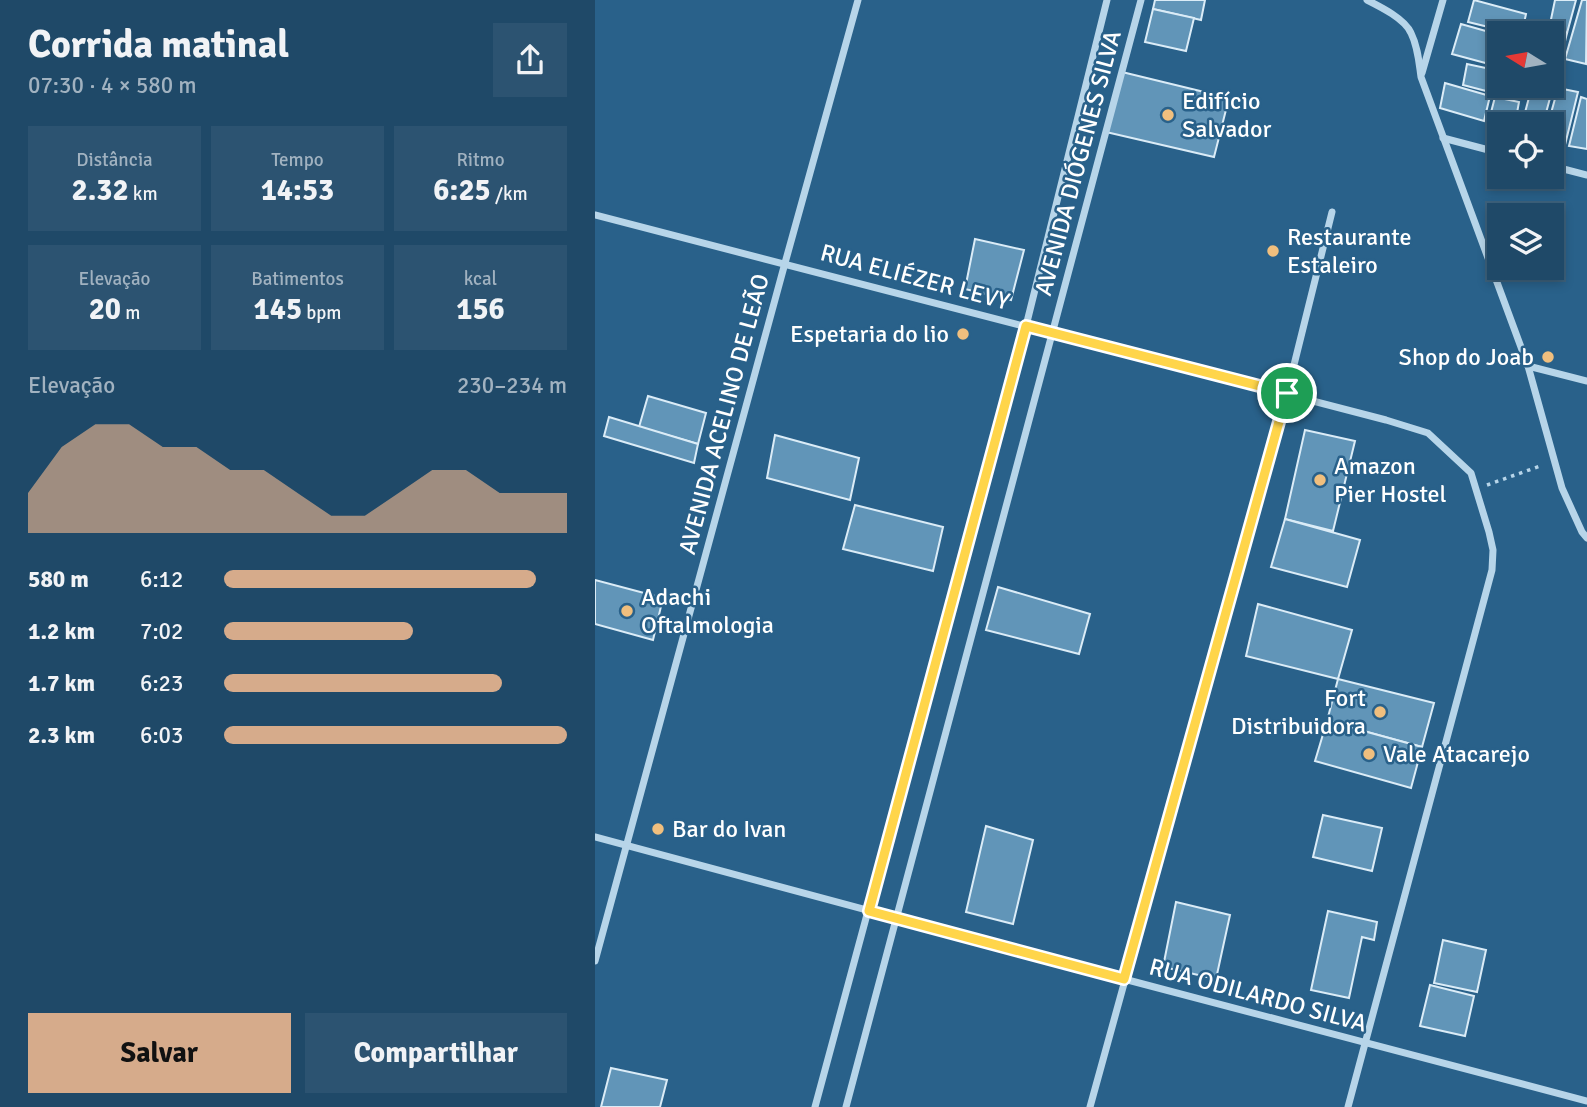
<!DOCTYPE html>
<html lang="pt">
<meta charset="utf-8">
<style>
body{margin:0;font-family:Signika,sans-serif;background:#2c5371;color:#f1f3f6;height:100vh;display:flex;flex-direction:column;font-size:26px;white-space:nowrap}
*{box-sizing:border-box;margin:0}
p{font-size:23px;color:#a1b2c0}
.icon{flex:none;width:38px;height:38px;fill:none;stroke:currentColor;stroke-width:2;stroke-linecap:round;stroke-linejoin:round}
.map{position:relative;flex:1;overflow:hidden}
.details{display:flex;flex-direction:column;background:#1f4968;width:595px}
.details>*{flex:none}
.needle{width:46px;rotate:281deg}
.fabs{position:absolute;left:892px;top:21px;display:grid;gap:14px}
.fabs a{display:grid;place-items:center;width:77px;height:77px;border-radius:0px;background:#1f4968;box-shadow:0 4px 10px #0003,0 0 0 2px #3c617c;font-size:35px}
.pin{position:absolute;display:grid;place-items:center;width:60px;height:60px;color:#fff;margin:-30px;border:4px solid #fff;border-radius:50%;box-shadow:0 2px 7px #0007}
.round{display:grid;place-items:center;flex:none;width:74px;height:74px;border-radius:0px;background:#2c5371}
.summary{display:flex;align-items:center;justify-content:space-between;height:119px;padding:0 28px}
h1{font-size:38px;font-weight:700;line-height:52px}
.stats{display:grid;grid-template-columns:repeat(3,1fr);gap:10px;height:119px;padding:7px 28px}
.stats div{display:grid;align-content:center;border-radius:0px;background:#2c5371;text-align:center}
.stats b{font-size:30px;font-weight:700}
.stats small{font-size:19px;font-weight:400}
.stats p{font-size:19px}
.chart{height:196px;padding:14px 28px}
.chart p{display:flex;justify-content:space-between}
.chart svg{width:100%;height:126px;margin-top:7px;fill:#d6ab8b;opacity:.7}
.cta{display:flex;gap:14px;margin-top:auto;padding:14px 28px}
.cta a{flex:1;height:80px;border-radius:0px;background:#d6ab8b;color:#111;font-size:28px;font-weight:700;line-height:80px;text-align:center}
.cta a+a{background:#2c5371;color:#f1f3f6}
ul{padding:0 28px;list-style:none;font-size:23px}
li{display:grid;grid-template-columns:112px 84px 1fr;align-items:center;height:52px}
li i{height:18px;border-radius:9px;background:#d6ab8b}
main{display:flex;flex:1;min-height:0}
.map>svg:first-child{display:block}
.building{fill:#6195b8;stroke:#dbecf7;stroke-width:2}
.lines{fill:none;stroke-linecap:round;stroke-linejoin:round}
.path{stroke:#b7d5e9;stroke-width:3.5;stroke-dasharray:3.5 5;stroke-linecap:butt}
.street{stroke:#b7d5e9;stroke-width:7}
.route-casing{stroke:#fff;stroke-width:14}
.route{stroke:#ffd54a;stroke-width:9}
.poi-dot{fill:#f0bf7e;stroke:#29618a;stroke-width:2.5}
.labels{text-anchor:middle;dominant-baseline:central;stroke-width:5;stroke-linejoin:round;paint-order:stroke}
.poi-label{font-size:24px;fill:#fff;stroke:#29618a;text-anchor:start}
.street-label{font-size:24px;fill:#fff;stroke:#29618a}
</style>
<main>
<section class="details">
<div class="summary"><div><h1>Corrida matinal</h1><p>07:30 · 4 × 580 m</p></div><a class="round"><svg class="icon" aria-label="share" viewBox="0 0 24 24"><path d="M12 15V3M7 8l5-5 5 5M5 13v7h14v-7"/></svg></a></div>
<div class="stats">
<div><p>Distância</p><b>2.32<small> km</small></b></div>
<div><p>Tempo</p><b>14:53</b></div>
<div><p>Ritmo</p><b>6:25<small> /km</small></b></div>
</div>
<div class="stats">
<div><p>Elevação</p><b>20<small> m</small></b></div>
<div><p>Batimentos</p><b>145<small> bpm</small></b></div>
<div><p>kcal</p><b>156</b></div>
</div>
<div class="chart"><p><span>Elevação</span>230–234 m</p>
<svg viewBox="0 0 160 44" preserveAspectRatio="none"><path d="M0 44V30L10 14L20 6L30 6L40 14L50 14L60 22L70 22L80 30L90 38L100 38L110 30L120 22L130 22L140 30L150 30L160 30V44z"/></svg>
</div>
<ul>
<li><b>580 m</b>6:12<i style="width:91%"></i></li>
<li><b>1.2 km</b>7:02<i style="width:55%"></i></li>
<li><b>1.7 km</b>6:23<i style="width:81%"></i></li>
<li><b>2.3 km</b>6:03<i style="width:100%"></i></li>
</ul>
<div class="cta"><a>Salvar</a><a>Compartilhar</a></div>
</section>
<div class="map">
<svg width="992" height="1107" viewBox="0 0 992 1107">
<rect width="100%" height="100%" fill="#29618a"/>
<g class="building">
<path d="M560 0H610L606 20 558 9Z"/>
<path d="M879 0 931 14 927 33H918L873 22Z"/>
<path d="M960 0H981L972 33 954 29Z"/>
<path d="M987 0H992L991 64 970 59Z"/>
<path d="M558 9 599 18 591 51 550 42Z"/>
<path d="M866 24 905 35V67L857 54Z"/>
<path d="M954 29 972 33 965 62 957 60V33H953Z"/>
<path d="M872 64 905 71V86H917L914 97 868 85Z"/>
<path d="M527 72 634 98 619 157 511 132Z"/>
<path d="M850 83 895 96 889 121 845 108Z"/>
<path d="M937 86 958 87 948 124H927Z"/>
<path d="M963 88 983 92 968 153 957 150V124H953Z"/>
<path d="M900 97 924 102 920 124H905V126L893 124Z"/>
<path d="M986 97 992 99V149L974 146Z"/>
<path d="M380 239 429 250 416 300 370 289Z"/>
<path d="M53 396 111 413 103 444 44 427Z"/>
<path d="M14 417 103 444 99 463 9 436Z"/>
<path d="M710 430 760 441 738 531 690 519Z"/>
<path d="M180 435 264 458 255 500 172 478Z"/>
<path d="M260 505 348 527 338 571 248 549Z"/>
<path d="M690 519 765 540 752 587 676 567Z"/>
<path d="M0 580 68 598 58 640 0 624Z"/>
<path d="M403 587 495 614 484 654 391 630Z"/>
<path d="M663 604 757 630 743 679 651 656Z"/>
<path d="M743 679 839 703 827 747 732 721Z"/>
<path d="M732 721 827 747 816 788 720 761Z"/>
<path d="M728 815 787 828 777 871 718 857Z"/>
<path d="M391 826 438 840 418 924 371 912Z"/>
<path d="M581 902 635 915 621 979 568 967Z"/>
<path d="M733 911 782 922 779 940 767 937 754 998 716 990Z"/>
<path d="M848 940 891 950 882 992 839 983Z"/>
<path d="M835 985 879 996 870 1036 825 1026Z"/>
<path d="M16 1068 72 1080 65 1107H6Z"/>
</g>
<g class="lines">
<path class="path" d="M892 485 948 465"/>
<g class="street">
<path d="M772 0C786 7 810 19 816 33 823 47 824 63 826 77L933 366 967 488 987 532 992 538"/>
<path d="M827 73 848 0"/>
<path d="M848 138 905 153"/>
<path d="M957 166 992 175"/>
<path d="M0 215 791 420 833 433 876 473 894 532 898 550 897 570 753 1107"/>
<path d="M933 366 992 381"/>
<path d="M0 837 529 979 992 1101"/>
<path d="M0 961 190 263 263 0"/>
<path d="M220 1107 431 326 512 0"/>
<path d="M251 1107C347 737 450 370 546 0"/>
<path d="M495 1107 692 393 737 212"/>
</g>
</g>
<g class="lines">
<defs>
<path id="route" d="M431 326 692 393 529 979 274 911Z"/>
</defs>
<use href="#route" class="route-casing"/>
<use href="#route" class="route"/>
</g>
<g class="poi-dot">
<circle cx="573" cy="115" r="7"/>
<circle cx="678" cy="251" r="7"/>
<circle cx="368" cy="334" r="7"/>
<circle cx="953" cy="357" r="7"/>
<circle cx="725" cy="480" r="7"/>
<circle cx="32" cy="611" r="7"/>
<circle cx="785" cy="712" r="7"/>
<circle cx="774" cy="754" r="7"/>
<circle cx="63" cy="829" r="7"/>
</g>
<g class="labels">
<g class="poi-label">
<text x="587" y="101">Edifício<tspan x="587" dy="28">Salvador</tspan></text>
<text x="692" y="237">Restaurante<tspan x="692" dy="28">Estaleiro</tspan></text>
<text x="354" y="334" text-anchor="end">Espetaria do lio</text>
<text x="939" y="357" text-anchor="end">Shop do Joab</text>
<text x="739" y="466">Amazon<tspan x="739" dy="28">Pier Hostel</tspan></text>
<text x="46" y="597">Adachi<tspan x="46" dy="28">Oftalmologia</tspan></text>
<text x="771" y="698" text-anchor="end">Fort<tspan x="771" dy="28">Distribuidora</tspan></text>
<text x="788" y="754">Vale Atacarejo</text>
<text x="77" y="829">Bar do Ivan</text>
</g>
<g class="street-label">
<text transform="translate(483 163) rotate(-75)">AVENIDA DIÓGENES SILVA</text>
<text transform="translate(320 277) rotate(15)">RUA ELIÉZER LEVY</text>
<text transform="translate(129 414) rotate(-75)">AVENIDA ACELINO DE LEÃO</text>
<text transform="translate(663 995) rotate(15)">RUA ODILARDO SILVA</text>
</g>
</g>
</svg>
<div class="fabs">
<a><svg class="needle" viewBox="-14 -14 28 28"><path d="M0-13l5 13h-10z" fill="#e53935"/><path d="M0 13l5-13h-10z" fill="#a1b2c0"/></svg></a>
<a><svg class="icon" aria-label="locate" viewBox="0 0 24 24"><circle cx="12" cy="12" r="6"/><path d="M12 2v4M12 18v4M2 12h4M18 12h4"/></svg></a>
<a><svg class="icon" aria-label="layers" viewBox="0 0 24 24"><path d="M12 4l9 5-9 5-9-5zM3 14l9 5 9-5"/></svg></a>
</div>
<div class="pin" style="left:692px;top:393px;background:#1e9e55"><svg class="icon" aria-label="arrive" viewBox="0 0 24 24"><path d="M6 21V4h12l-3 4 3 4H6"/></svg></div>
</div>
</main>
